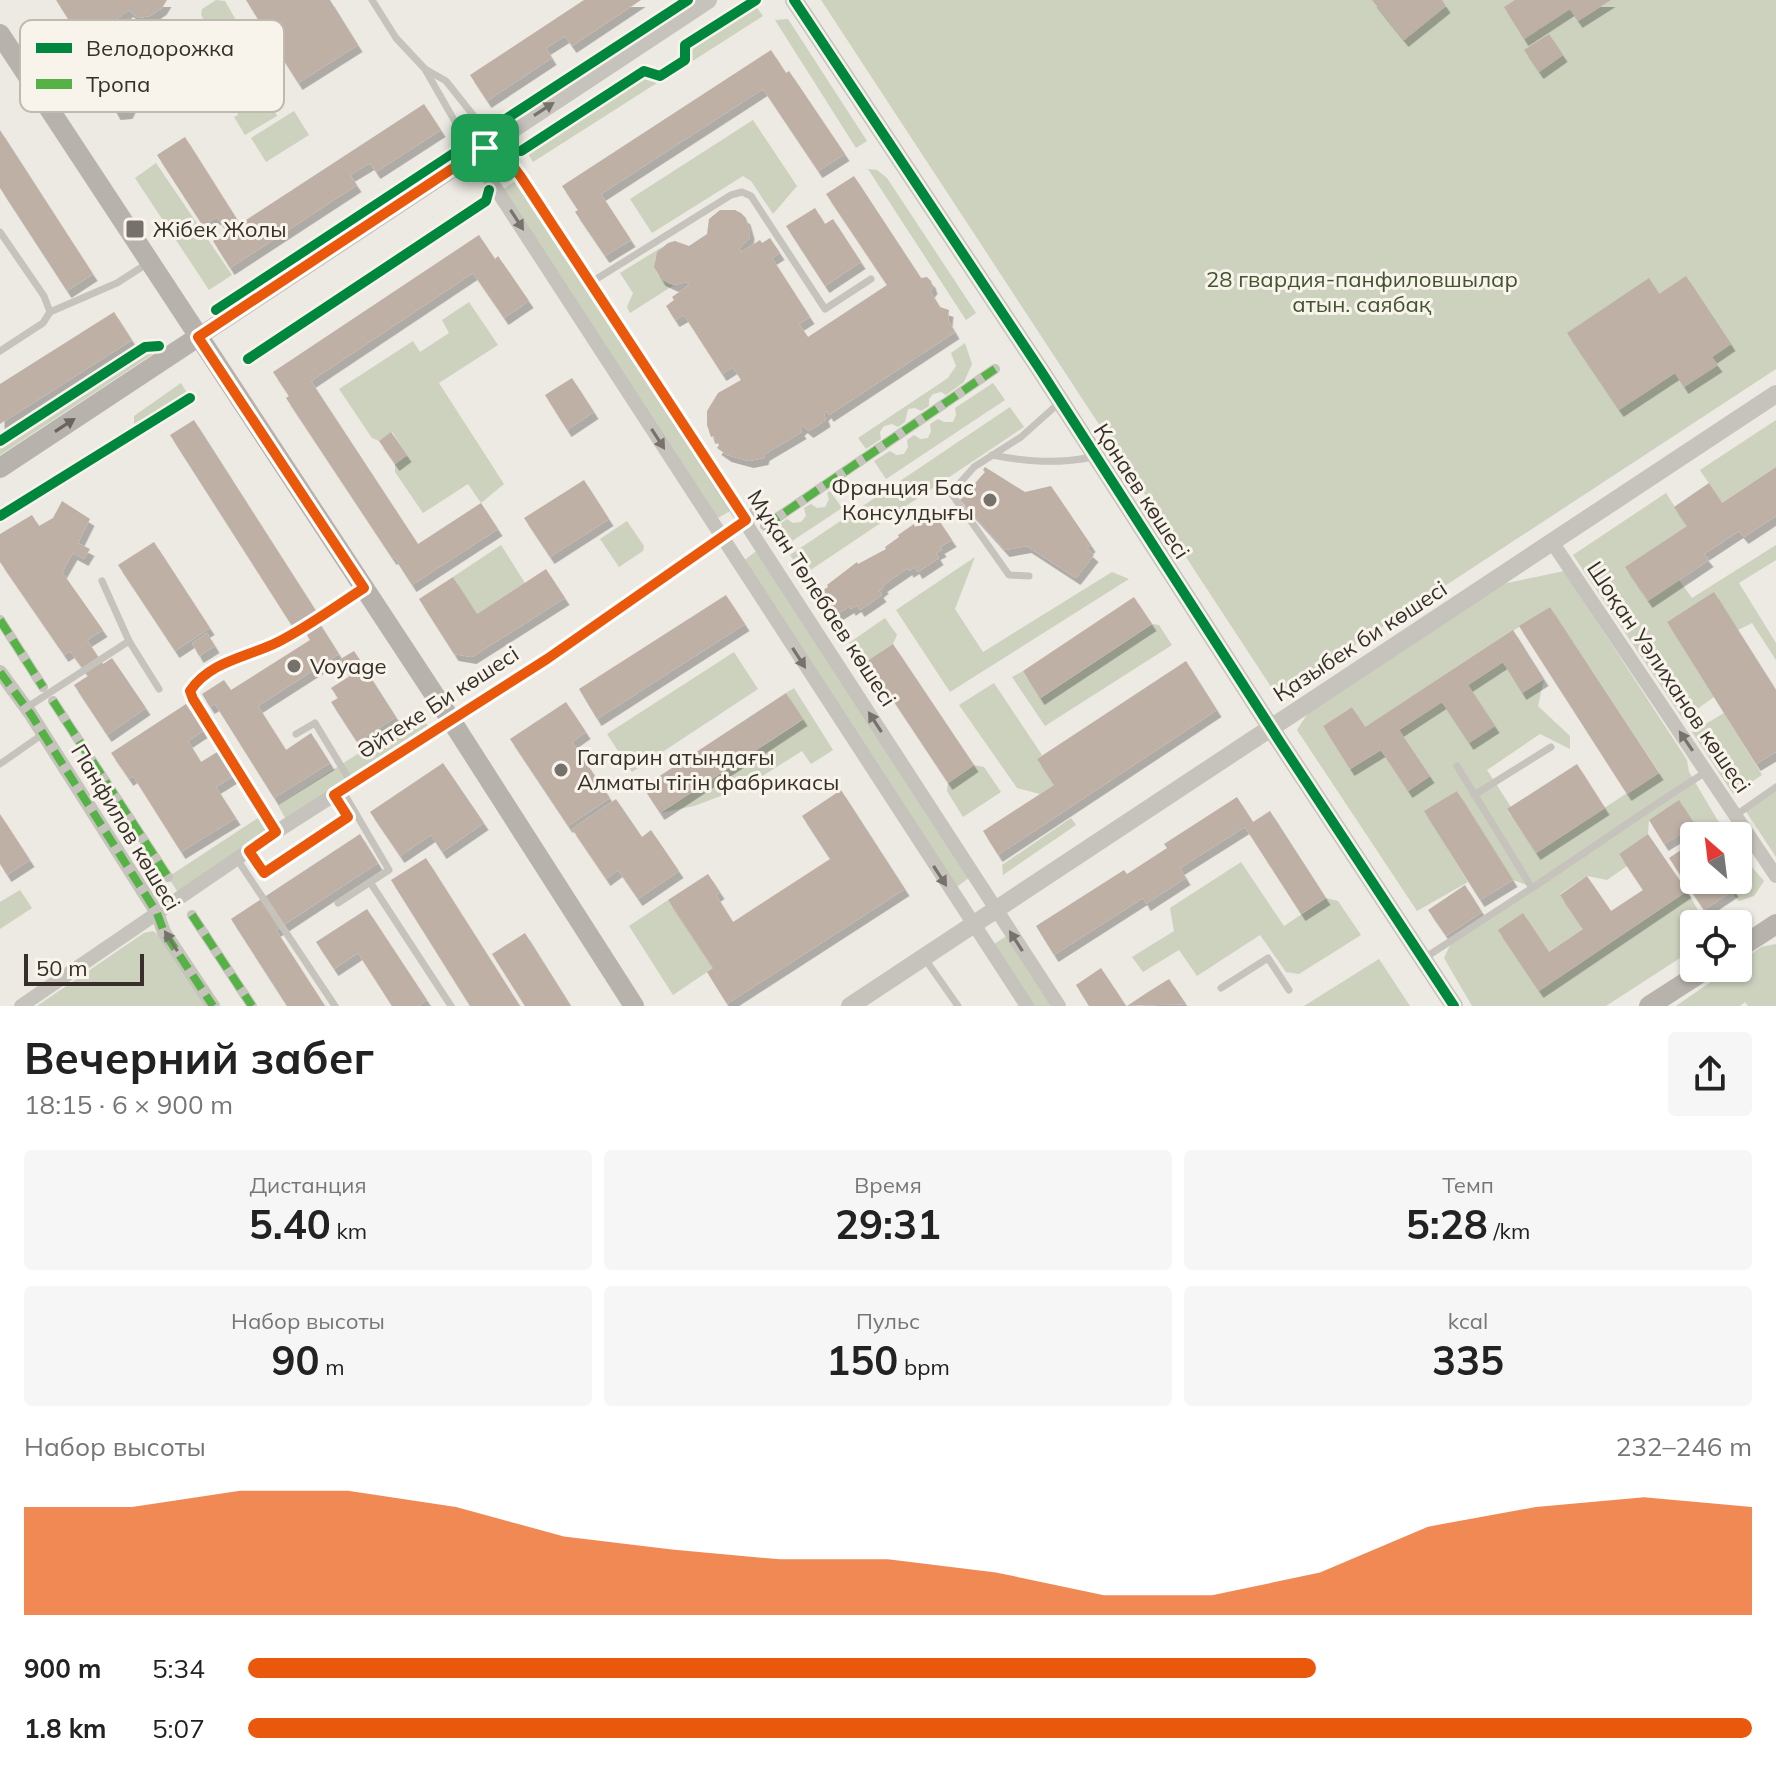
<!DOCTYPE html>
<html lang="ru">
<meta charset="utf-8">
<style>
body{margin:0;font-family:Mulish,sans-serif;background:#f6f6f6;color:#222;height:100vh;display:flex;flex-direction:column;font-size:30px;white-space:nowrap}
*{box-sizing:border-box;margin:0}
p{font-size:26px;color:#767676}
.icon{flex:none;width:44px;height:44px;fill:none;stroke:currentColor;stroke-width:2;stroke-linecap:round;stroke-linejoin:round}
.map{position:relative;height:1006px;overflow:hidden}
.side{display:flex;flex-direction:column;background:#fff;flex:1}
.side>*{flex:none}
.needle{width:52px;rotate:332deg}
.fabs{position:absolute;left:1680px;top:822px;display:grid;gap:16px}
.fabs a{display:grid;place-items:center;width:72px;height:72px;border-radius:8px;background:#fff;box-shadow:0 2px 6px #0004;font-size:40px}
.scale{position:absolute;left:24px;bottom:20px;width:120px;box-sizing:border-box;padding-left:8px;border:4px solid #37302a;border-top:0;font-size:22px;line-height:28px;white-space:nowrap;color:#37302a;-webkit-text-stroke:6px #f9f4eb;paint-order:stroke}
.pin{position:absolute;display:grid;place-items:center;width:68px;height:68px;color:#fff;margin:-34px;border-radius:16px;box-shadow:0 4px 12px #0006}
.round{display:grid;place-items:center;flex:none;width:84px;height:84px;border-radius:8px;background:#f6f6f6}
.headline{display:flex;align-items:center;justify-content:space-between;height:136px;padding:0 24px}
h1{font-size:44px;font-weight:700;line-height:60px}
.figures{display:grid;grid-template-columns:repeat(3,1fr);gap:12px;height:136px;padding:8px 24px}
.figures div{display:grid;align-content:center;border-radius:8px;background:#f6f6f6;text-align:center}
.figures b{font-size:40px;font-weight:700}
.figures small{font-size:22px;font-weight:400}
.figures p{font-size:22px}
.chart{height:224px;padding:16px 24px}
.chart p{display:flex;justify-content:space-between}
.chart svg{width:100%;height:144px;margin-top:8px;fill:#ea580c;opacity:.7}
ul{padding:0 24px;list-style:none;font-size:26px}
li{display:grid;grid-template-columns:128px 96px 1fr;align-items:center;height:60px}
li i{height:20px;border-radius:10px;background:#ea580c}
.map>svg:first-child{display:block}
.green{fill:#ccd2be;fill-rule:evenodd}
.building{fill:#bfb0a6;filter:url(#shadow)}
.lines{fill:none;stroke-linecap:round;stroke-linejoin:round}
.service{stroke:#c6c2bc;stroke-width:7}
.pedestrian{stroke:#c6c2bc;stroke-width:10}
.minor{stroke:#c6c2bc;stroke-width:14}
.tertiary{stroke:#c6c2bc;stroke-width:18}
.secondary{stroke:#b7b2ac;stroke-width:20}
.quiet{stroke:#56b246;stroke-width:8;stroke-dasharray:16 8;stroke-linecap:butt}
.cycleway-casing{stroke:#f9f4eb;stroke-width:15}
.cycleway{stroke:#00873e;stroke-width:10}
.oneway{fill:#77726c}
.oneway2{fill:#6a645e}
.route-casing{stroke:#fff;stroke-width:16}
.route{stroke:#ea580c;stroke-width:10}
.poi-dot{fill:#77716b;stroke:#f9f4eb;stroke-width:3}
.labels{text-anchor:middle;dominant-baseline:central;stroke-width:6;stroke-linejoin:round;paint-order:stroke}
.poi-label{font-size:22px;fill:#37302a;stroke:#f9f4eb;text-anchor:start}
.park-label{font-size:22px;fill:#425330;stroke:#f9f4eb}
.street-label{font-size:22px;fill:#37302a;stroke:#f9f4eb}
.key{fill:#f9f4eb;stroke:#bfb9b1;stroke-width:2}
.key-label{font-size:22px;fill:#37302a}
</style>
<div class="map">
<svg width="1776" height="1006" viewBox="0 0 1776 1006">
<defs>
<filter id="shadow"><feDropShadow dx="4.5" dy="7" stdDeviation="0" flood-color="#0004"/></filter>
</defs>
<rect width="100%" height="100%" fill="#ede9e3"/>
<g class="green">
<path d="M216 0 225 1 263 67V75L249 83 242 82 237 76 201 15 202 9Z"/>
<path d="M821 0H1776V369L1277 696Z"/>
<path d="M755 5 763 16 691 62 690 47Z"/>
<path d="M788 19 867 141 856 148 775 20Z"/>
<path d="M645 75 660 81 533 162 527 152Z"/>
<path d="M264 98 271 100 277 116 245 135 234 117 238 115 237 112Z"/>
<path d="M294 111 309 135 266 162 251 138Z"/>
<path d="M753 120 797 186 773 214 751 181 743 176 652 233 630 199Z"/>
<path d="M156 163 232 275 209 290 135 178Z"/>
<path d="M868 169 877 170 887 178 976 313 966 320Z"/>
<path d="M521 177 737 507 711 522 499 192Z"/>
<path d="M662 247C649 262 654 280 674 285L630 313 627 307 633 293 620 273Z"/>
<path d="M469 302 498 345 439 383 504 484 481 503 468 484 423 513 395 472V464L407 455 392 432 379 441 372 438 339 389 413 341 420 352 449 333 442 320Z"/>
<path d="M965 343 972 364 964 382 946 395 941 392 933 394 929 399V406L921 411 915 408 908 409 905 422 898 427 892 424 884 426 880 432 881 439 866 449 858 438 948 378 956 366 951 353Z"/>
<path d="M145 347 153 354 0 455V441Z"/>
<path d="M181 383 190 398 134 433V416Z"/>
<path d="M993 383 1005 400 886 479 874 461 890 451 896 455 904 454 908 447 907 440 914 435 920 439 928 438 931 431 930 424 938 419 944 422H953L956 415 955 408Z"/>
<path d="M1010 407 1024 427 803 575 790 555Z"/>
<path d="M1776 420V467L1722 503 1700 470Z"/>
<path d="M830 491 842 508 783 547 772 530 787 519 793 523 801 522 806 516 804 508 811 504 817 508 825 507 829 499 827 493Z"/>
<path d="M1666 493 1687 526 1626 567 1647 600 1679 580 1692 598 1776 545V560L1739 583 1776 643V660L1752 623 1738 630 1714 593 1667 622 1714 697 1683 719 1573 555Z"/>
<path d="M627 521 644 546 643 551 619 567 600 539Z"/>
<path d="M501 545 525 583 477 614 453 577Z"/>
<path d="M763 546 973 875 951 891 738 565Z"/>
<path d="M975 557 955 609 983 652 1112 572 1129 579 950 692 896 610Z"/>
<path d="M1564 571 1687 760 1689 772 1727 836H1694V846L1692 838 1694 825 1679 801 1649 820 1648 834 1619 854 1627 866 1607 880 1587 876 1560 894 1583 929 1549 952 1523 914 1499 930 1540 990 1687 891 1706 924H1694V949L1606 1006H1472L1444 958 1452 941 1532 887 1513 880 1457 791 1425 812 1468 882 1417 911 1297 730 1308 713 1503 584ZM1550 607 1659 772 1536 853 1507 810 1511 807 1487 770 1540 734 1570 749V736L1538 706 1544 679 1522 692 1503 662 1399 730 1430 776 1408 791 1381 750 1350 769 1323 726 1352 707 1365 727Z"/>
<path d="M885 618 897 635 893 644 867 661 859 658 849 643Z"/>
<path d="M1152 624 1159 625 1172 645 1045 726 1012 677 1023 671 1041 698Z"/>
<path d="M734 652 758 689 632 772 607 734Z"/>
<path d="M994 683 1042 755 1037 759 1054 785 1040 794 1017 788 959 705Z"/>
<path d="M794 688 833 750 811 764 802 751 745 787 694 806 660 813 803 720 786 693Z"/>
<path d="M1724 713 1762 775 1733 794 1692 732Z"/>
<path d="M420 714 432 732 289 825 278 805Z"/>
<path d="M974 765 984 767 1001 792 963 817 947 791 948 783Z"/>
<path d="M1776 786V857L1743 807Z"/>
<path d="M264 814 276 832 181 897 168 877Z"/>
<path d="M1071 818 1076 825 1003 875 1002 865Z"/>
<path d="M1738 851 1764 881 1754 896 1739 901 1734 896V890L1728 880H1738Z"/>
<path d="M1241 862 1284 926 1326 898 1338 901 1361 935 1299 974 1286 972 1260 935 1197 976 1179 950 1143 972 1132 957 1174 931 1170 908Z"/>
<path d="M20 890 32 908 0 929V902Z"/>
<path d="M668 900 713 968 673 995 629 926Z"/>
<path d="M153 931 162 938 206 1006H37L144 933Z"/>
<path d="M1011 933 1059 1006H1027L988 948Z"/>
<path d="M1776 944V1006H1748L1745 1002 1740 1006H1676L1731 968H1738V963L1761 947Z"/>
<path d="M1379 959 1410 1006H1304Z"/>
</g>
<g class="building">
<path d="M56 0H167L162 8 150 16 138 18 129 10 115 20 130 43 167 20 195 66 132 104 128 112 116 113 111 104V100L91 68 97 64Z"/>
<path d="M246 0H330L358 45 298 83Z"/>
<path d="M584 0H641L572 46 565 36 546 48 552 58 487 101 470 75Z"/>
<path d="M1372 0H1442L1446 6 1404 40Z"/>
<path d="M1515 0H1611L1578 21 1570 9 1524 39 1504 7Z"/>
<path d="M1549 34 1563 55 1539 72 1524 50Z"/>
<path d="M771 50 786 73 789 71 845 154 818 171 763 89 601 194 631 240 605 256 575 212 578 210 562 186Z"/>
<path d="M424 104 441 130 376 172 370 163 350 175 357 185 230 268 213 241 227 233 217 217 203 226 157 155 185 137 240 224Z"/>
<path d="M0 130 93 274 67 291 0 188Z"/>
<path d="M854 176 921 278 927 277 931 281 933 287 930 291 940 307 949 310 948 320 955 332 829 415 827 411 824 414 826 420 809 431 803 426 800 429 802 432 765 454 764 458 749 461 727 455 717 448 719 445 714 436 711 437 707 425V411L718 393 741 380 733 367 722 374 684 315 675 320 666 306 674 300 672 297 689 285 687 282 674 285 661 279 654 267 657 252 668 243 675 241 689 246 707 234 709 219 720 210H735L741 213 746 218 750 232 749 239 739 249 741 252 760 240 762 243 770 238 780 253 772 258 810 317 799 324 808 337 887 285 826 194Z"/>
<path d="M815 208 825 224 833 219 861 262 825 286 786 226Z"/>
<path d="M479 235 495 259 498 256 529 301 504 318 473 273 311 381 418 544 481 503 498 529 412 585 394 557 392 558 286 398 289 396 273 372Z"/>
<path d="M1686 276 1731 344 1712 357 1718 365 1684 387 1675 373 1619 410 1567 333 1649 278 1659 294Z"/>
<path d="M114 312 132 340 0 424V384Z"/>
<path d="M572 378 594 412 567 430 545 395Z"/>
<path d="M194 420 318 614 315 616 339 654 258 706 286 750 311 733 330 763 274 798 215 704 210 707 202 694 224 680 231 690 310 640 301 625 294 629 170 435Z"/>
<path d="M391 432 407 455 395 464 379 441Z"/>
<path d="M985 467 1025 492 1051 486 1091 545 1087 549 1094 555 1076 578 1027 546 1005 550 960 500 985 472 983 470Z"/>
<path d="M1776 467V516L1744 537 1739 531 1704 554 1709 560 1648 601 1625 567 1687 526 1674 507 1709 483 1722 503Z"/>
<path d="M584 480 609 519 550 557 524 518Z"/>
<path d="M62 501 90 519 78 543 90 549 84 559 73 553 62 572 103 630 87 640 103 664 112 658 146 708 107 735 74 685 88 676 70 651 64 655 0 562V534L32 515 39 526 53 518Z"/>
<path d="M936 516 952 540 940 547 942 550 936 553 939 558 918 572 915 567 909 571 908 568 883 585 884 587 879 591 882 595 860 610 857 605 851 609 850 606 837 614 822 591 828 587 827 585 857 562 858 564 886 549 885 547 899 537 898 535 914 524 915 527Z"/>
<path d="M154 542 210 628 175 651 118 565Z"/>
<path d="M546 569 565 598 472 657 454 654 419 599 453 577 477 614Z"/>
<path d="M1714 592 1776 690V752L1756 764 1667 622Z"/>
<path d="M726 595 745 624 597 719 579 689Z"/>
<path d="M1134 597 1152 624 1040 698 1023 671Z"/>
<path d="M1550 607 1659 773 1627 794 1519 626Z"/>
<path d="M1513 630 1544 679 1522 693 1503 662 1468 685 1495 726 1469 743 1442 702 1399 730 1430 776 1408 791 1381 750 1350 769 1323 726 1352 707 1365 727Z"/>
<path d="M207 633 215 646 199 656 192 643Z"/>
<path d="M893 644 974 765 948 783 867 661Z"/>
<path d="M354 651 362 663 347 673 339 660Z"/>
<path d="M1186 661 1217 710 998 855 983 831 1054 785 1037 759Z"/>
<path d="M364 667 396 717 357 742 331 702 338 698 331 688Z"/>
<path d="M786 693 803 719 660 813 643 787Z"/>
<path d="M566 702 586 732 572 742 610 798 568 826 510 739Z"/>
<path d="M186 704 203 731 188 741 201 762 222 749 237 774 216 787 236 818 181 852 133 776 129 779 111 753Z"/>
<path d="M443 763 484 823 442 852 431 835 400 856 370 812Z"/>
<path d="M1577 764 1605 808 1536 853 1507 809Z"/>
<path d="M841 790 905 889 727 1004 707 972 713 968 668 900 708 874 720 892 716 895 733 922 830 859 802 816Z"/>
<path d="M1457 791 1513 880 1480 900 1424 811Z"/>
<path d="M1237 797 1253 822 1270 811 1326 898 1301 914 1245 827 1180 868 1186 878 1146 904 1143 898 1054 955 1036 926 1124 870 1127 874 1167 848 1164 844Z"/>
<path d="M616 799 642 837 651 830 679 871 638 899 618 870 606 879 572 829Z"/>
<path d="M1679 800 1695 825 1664 844 1649 820Z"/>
<path d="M0 814 30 860 7 875 0 864Z"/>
<path d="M360 834 378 863 276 930 325 1006H287L231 919Z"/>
<path d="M1648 834 1687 891 1539 991 1498 930 1523 913 1549 952 1583 929 1560 895 1587 876 1611 911 1643 890 1619 854Z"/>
<path d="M1684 848 1694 862V880H1728L1734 890 1704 910 1669 858Z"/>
<path d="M426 858 520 1006H470L391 880Z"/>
<path d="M1465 885 1482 912 1446 936 1428 910Z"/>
<path d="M367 909 427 1000 418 1006H392L358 953 334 969 316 942Z"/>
<path d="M525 933 571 1006H525L492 954Z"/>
<path d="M1101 968 1119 995 1126 1006H1089L1076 985Z"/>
<path d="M1169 979 1186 1004 1127 1006 1148 992Z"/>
</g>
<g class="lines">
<g class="service">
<path d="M372 0 396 38 425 69 446 81 492 139"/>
<path d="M426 71 473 153"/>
<path d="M0 232 44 296 50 312 43 323 0 351"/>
<path d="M590 283 731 195 742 192 751 196 825 309 871 279"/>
<path d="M50 312 117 283 148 263"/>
<path d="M992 455C1028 462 1058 464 1093 457"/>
<path d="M1029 576 1009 575 951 493 974 467 1021 437 1059 403"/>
<path d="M102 581 129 641 159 689"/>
<path d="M26 708 129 641"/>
<path d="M296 734 315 723 352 784"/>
<path d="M0 764 43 734"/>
<path d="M1474 795 1551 747"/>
<path d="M1736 815 1776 787"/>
<path d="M276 832 193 699 190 691C210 662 248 657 277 643 306 628 334 607 362 589"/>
<path d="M249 851 264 873 348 817 334 795"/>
<path d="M237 859 335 1006"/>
<path d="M370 882 451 1006"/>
<path d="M1532 888C1591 849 1647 809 1706 772"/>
<path d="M338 903 389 870 342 790"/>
<path d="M925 959 958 1006"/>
<path d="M1423 959 1532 888 1457 766"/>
<path d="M1221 988 1268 958 1289 990"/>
</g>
<g class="pedestrian">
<path d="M765 526 995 369"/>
<path d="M0 620 43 687"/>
<path d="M53 701 168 877"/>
<path d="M192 915 252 1006"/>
</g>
<g class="minor">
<path d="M494 141 521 177 1059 1006"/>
<path d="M474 155 1027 1006"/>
<path d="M1552 542 1776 876"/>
<path d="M0 672 30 713 157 913 164 932 213 1006"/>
<path d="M21 1006 276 832 547 659 756 513"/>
</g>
<g class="tertiary">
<path d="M794 0 1041 371 1280 742 1454 1006"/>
<path d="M198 337 708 0"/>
<path d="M850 1006 1776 394"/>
</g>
<g class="secondary">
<path d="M0 34 451 720 634 1006"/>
<path d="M0 468 198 337"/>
<path d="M1738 949 1776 924"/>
<path d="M1649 1006 1708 968"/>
</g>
<g class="quiet">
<path d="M765 526 995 369"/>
<path d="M0 620 43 687"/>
<path d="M0 672 30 713 157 913 164 932 213 1006"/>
<path d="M53 701 168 877"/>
<path d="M192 915 252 1006"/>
</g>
<defs>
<g id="cycleway">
<path d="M794 0 1041 371 1280 742 1454 1006"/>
<path d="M489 130 688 0"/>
<path d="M521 151 644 71 660 76 685 60V45L756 0"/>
<path d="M216 310 465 146"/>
<path d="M248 359 486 201 489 190"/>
<path d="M0 441 145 347 159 346"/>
<path d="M0 516 190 398"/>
</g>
</defs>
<use href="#cycleway" class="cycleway-casing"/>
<use href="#cycleway" class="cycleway"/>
</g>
<defs><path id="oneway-solid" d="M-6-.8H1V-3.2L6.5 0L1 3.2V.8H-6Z" transform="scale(2)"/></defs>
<g class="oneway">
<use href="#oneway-solid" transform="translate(544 109) rotate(-33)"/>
<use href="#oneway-solid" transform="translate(517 220) rotate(57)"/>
<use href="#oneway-solid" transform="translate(658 439) rotate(57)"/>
<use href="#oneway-solid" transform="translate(799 658) rotate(57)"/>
<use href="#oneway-solid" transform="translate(875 722) rotate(-123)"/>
<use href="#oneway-solid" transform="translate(1686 741) rotate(-124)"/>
<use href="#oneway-solid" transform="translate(940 876) rotate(57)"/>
<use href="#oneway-solid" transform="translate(171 941) rotate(-123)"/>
<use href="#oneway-solid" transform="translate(1016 941) rotate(-123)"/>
</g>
<use class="oneway2" href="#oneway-solid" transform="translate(65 425) rotate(-33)"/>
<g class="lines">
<defs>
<path id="route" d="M494 141 521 177 746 520 547 659 334 795 348 817 264 873 249 851 276 832 193 699 190 691C210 661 248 657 278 642 308 627 336 606 364 588L198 337Z"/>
</defs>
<use href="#route" class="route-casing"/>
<use href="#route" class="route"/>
</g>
<g class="poi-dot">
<rect x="125" y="219" width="20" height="20" rx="4"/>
<circle cx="990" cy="500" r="8"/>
<circle cx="294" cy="666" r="8"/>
<circle cx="561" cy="770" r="8"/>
</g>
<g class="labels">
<g class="poi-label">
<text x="153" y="229">Жібек Жолы</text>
<text x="974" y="487" text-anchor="end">Франция Бас<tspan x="974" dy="25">Консулдығы</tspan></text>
<text x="310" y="666">Voyage</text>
<text x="577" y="757">Гагарин атындағы<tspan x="577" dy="25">Алматы тігін фабрикасы</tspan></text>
</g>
<g class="park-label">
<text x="1362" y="279">28 гвардия-панфиловшылар<tspan x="1362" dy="25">атын. саябақ</tspan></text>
</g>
<g class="street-label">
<text transform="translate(1142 491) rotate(57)">Қонаев көшесі</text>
<text transform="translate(822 598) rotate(57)">Мұқан Төлебаев көшесі</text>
<text transform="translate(1360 641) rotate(-33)">Қазыбек би көшесі</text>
<text transform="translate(1669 677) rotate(56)">Шоқан Уәлиханов көшесі</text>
<text transform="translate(438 702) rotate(-33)">Әйтеке Би көшесі</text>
<text transform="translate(126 827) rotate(59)">Панфилов көшесі</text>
</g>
</g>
<rect x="20" y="20" width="264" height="92" rx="12" class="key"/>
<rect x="36" y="43" width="36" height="10" fill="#00873e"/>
<rect x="36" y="79" width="36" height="10" fill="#56b246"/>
<g class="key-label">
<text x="86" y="56">Велодорожка</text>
<text x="86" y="92">Тропа</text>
</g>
</svg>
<div class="fabs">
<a><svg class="needle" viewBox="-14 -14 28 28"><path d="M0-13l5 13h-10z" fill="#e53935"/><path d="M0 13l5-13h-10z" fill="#767676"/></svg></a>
<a><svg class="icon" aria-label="locate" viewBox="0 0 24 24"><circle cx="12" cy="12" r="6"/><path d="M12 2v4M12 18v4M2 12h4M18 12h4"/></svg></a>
</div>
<div class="scale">50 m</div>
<div class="pin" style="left:485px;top:148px;background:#1e9e55"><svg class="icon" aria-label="arrive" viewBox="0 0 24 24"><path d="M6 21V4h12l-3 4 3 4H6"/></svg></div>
</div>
<section class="side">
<div class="headline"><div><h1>Вечерний забег</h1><p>18:15 · 6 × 900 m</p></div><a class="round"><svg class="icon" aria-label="share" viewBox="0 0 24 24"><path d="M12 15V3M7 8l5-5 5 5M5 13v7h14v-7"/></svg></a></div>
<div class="figures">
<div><p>Дистанция</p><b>5.40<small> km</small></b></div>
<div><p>Время</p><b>29:31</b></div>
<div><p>Темп</p><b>5:28<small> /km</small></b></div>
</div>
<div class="figures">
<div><p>Набор высоты</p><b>90<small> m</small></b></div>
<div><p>Пульс</p><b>150<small> bpm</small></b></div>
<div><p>kcal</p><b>335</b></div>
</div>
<div class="chart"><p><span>Набор высоты</span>232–246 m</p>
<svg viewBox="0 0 160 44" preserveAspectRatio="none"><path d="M0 44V11L10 11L20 6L30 6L40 11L50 20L60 24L70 27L80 27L90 31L100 38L110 38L120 31L130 17L140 11L150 8L160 11V44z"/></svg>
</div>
<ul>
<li><b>900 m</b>5:34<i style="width:71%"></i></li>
<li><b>1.8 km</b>5:07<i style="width:100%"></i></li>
</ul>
</section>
